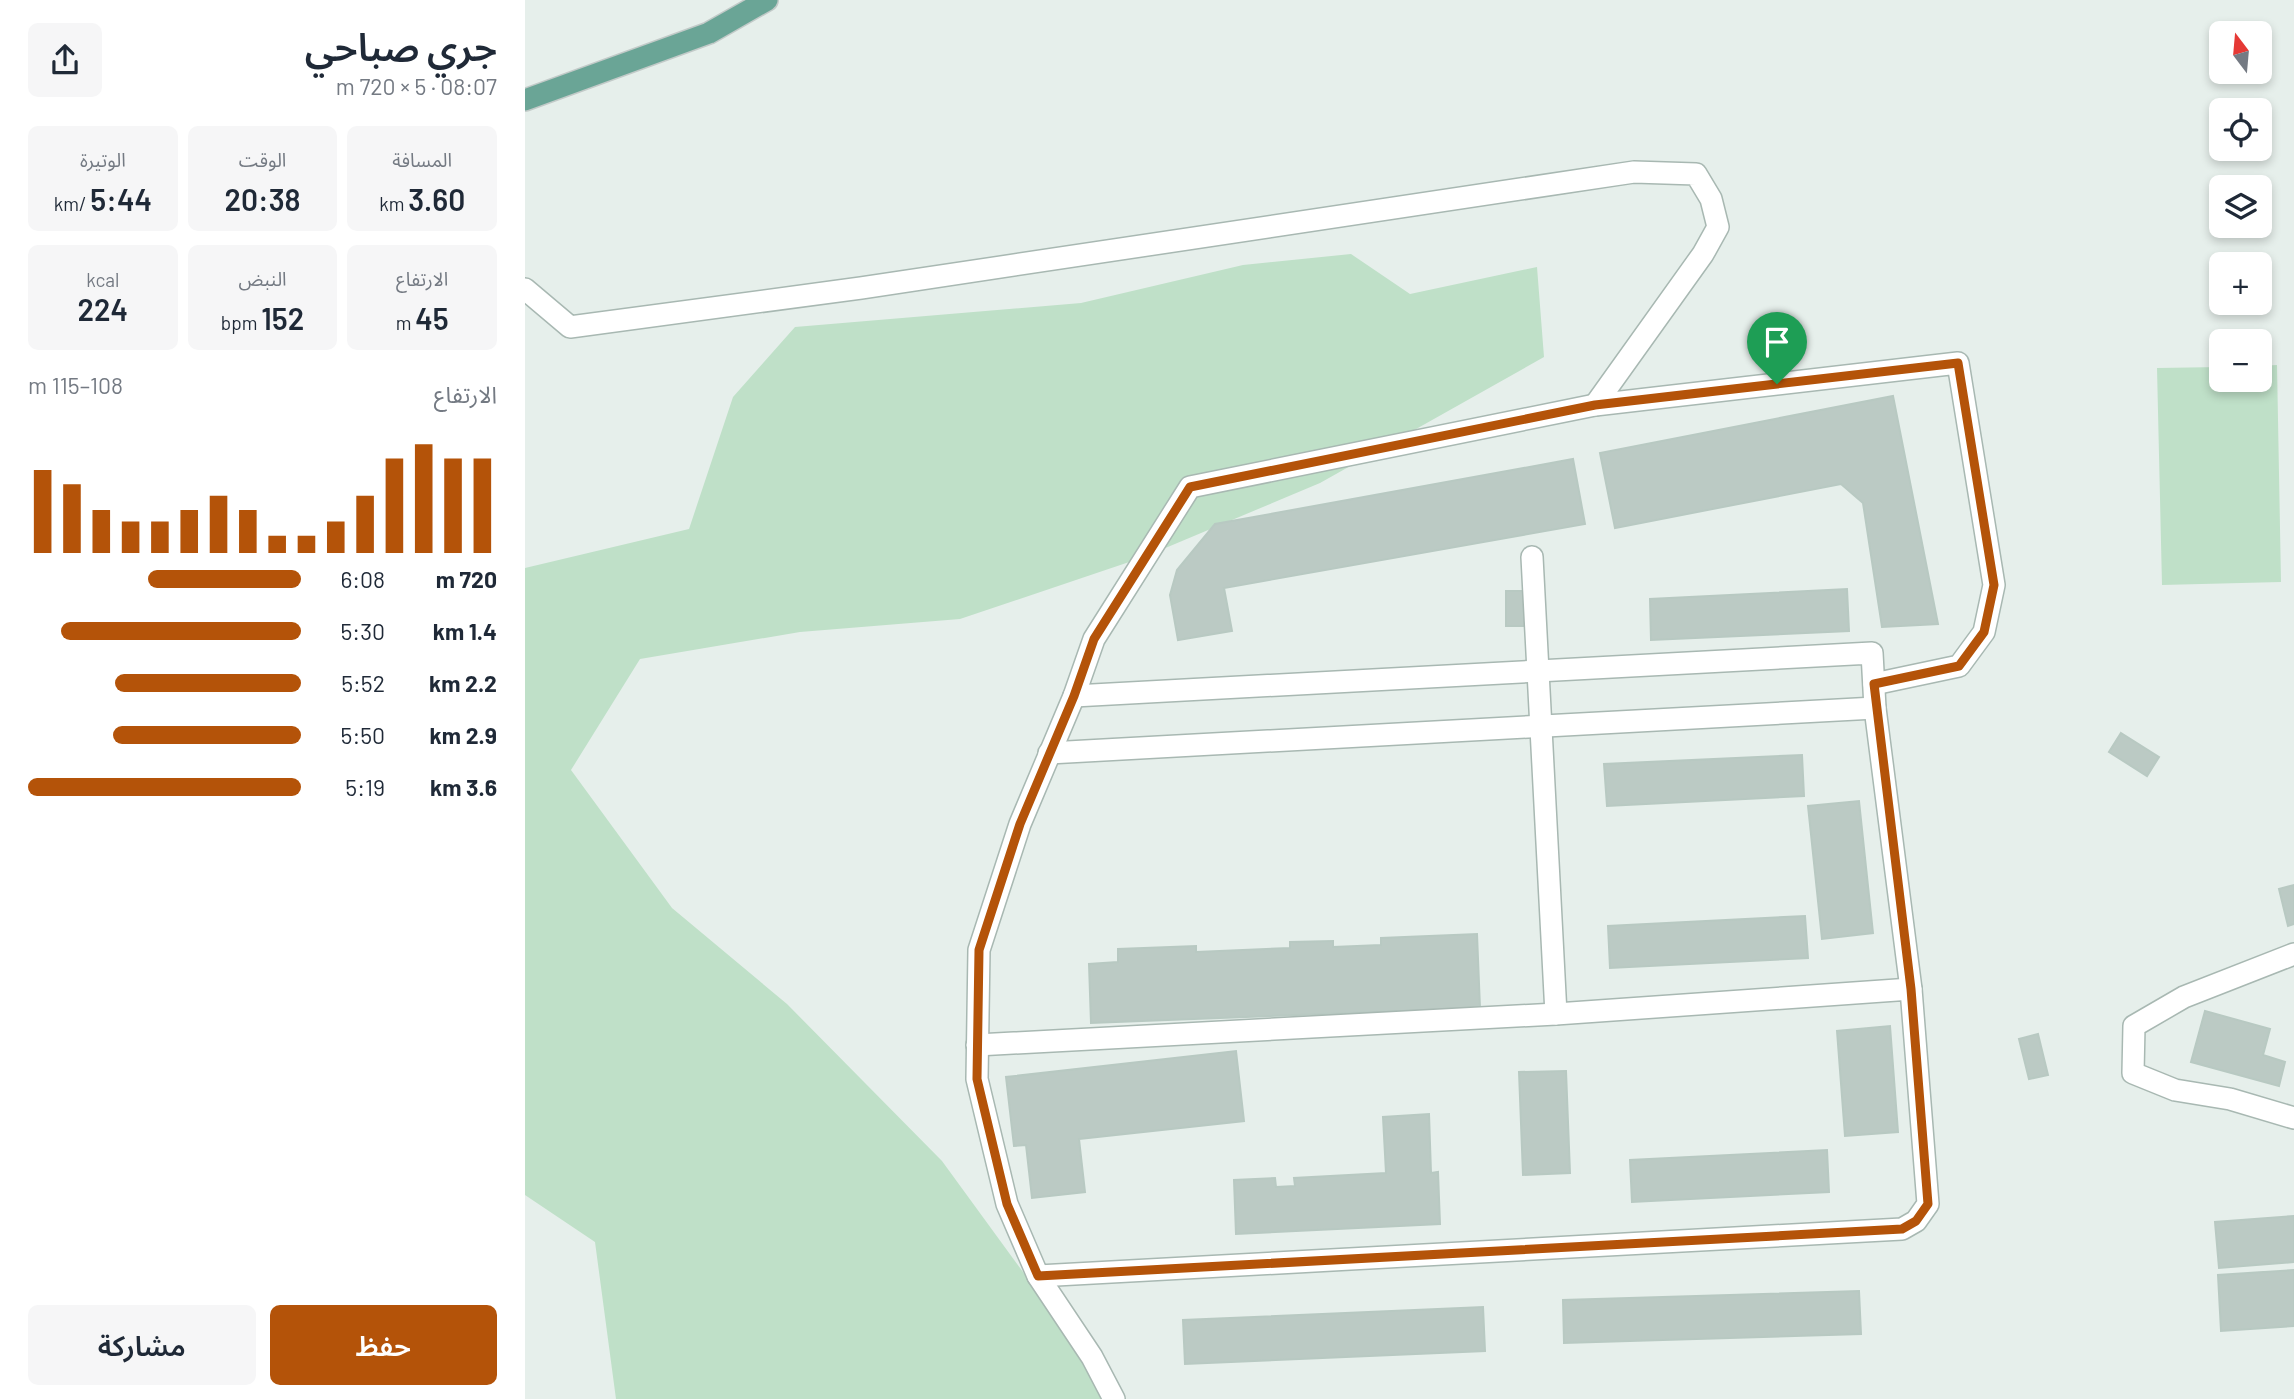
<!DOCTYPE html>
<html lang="ar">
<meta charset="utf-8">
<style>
body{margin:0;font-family:Barlow,"Noto Sans Arabic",sans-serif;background:#f6f6f7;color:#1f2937;direction:rtl;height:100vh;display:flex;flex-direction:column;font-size:26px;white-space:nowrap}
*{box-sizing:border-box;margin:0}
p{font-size:23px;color:#747a83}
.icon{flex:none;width:38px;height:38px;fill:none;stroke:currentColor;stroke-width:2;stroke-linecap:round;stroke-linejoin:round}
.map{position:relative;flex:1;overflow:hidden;direction:ltr}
.details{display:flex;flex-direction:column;background:#fff;width:525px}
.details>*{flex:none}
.needle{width:46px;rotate:344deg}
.tools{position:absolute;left:1684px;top:21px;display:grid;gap:14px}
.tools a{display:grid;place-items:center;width:63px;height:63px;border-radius:10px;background:#fff;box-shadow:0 4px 10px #0003;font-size:35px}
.pin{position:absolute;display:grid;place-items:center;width:60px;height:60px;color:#fff;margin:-72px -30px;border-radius:50% 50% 50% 0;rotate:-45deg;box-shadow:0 0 7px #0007}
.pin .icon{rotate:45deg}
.round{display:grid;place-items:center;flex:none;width:74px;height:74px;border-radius:10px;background:#f6f6f7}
.headline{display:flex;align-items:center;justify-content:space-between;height:119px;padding:0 28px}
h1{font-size:38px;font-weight:600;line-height:52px}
.metrics{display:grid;grid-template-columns:repeat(3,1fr);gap:10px;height:119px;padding:7px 28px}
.metrics div{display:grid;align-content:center;border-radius:10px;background:#f6f6f7;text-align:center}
.metrics b{font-size:30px;font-weight:600}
.metrics small{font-size:19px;font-weight:400}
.metrics p{font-size:19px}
.chart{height:196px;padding:14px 28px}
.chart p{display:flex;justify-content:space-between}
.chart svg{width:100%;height:126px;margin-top:7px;stroke:#b45309;stroke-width:6}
.cta{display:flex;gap:14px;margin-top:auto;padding:14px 28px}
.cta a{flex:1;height:80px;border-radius:10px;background:#b45309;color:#fff;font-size:28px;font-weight:600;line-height:80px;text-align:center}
.cta a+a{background:#f6f6f7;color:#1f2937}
ul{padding:0 28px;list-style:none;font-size:23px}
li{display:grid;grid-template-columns:112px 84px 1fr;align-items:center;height:52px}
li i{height:18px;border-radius:9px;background:#b45309}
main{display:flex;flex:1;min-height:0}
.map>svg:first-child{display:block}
.green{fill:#bfe0c8}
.building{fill:#bbcac4;stroke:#b8c9c2;stroke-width:2}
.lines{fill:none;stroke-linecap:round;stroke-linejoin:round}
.minor-casing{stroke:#a8b8b2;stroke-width:24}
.major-casing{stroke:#c2cac8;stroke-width:24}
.minor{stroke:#fff;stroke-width:21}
.major{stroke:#6aa596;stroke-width:21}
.route-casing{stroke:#fff;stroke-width:14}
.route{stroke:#b45309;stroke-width:9}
</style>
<main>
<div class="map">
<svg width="1769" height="1399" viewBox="0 0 1769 1399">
<rect width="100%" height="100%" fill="#e6efeb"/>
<g class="green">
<path d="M826 254 885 294 1012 267 1019 357 795 483 619 557 435 619 275 632 115 659 46 770 147 908 262 1004 417 1161 544 1335 576 1399H91L70 1242 0 1195V568L164 529 208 397 270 327 556 303 718 265Z"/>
<path d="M1752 365 1756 582 1637 585 1632 368 1696 367V380H1734V366Z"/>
</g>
<g class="building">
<path d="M1368 396 1413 624 1357 627 1338 503 1316 484 1090 528 1075 453Z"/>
<path d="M1048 459 1060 524 699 588 707 631 653 640 645 595 652 570 690 524Z"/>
<path d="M1322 589 1324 631 1126 640 1125 599Z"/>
<rect x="981" y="591" width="26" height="35"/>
<path d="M1596 733 1634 757 1622 776 1584 752Z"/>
<path d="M1277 755 1279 796 1082 806 1079 764Z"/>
<path d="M1334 801 1348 933 1297 939 1283 806Z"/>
<path d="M1769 885V924L1763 926 1754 889Z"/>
<path d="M1280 916 1283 958 1085 968 1083 926Z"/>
<path d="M952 934 955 1008 566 1023 564 964 593 962V949L671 946V952L765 948V942L808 941V947L856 945V938Z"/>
<path d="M1680 1011 1745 1029 1738 1055 1760 1062 1754 1086 1666 1062Z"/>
<path d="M1365 1026 1373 1132 1320 1136 1312 1031Z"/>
<path d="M1513 1034 1523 1075 1504 1079 1494 1039Z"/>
<path d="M711 1051 719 1121 554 1139 560 1192 507 1198 501 1145 489 1146 481 1077Z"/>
<path d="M1041 1071 1045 1173 998 1175 994 1072Z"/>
<path d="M904 1114 906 1173 913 1172 915 1224 711 1234 709 1180 750 1178 751 1187 770 1186 769 1178 861 1173 858 1117Z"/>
<path d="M1302 1150 1304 1192 1107 1202 1105 1160Z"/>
<path d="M1769 1216V1262L1694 1268 1690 1222Z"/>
<path d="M1769 1270V1326L1696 1331 1693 1275Z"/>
<path d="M1334 1291 1336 1334 1039 1343 1038 1300Z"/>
<path d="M958 1307 960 1351 660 1364 658 1320Z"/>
</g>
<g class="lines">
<defs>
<g id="minor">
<path d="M0 289 45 327 336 288 1109 172 1171 174 1186 199 1193 227 1178 254 1070 405"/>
<path d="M1007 557 1031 1014"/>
<path d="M549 696 1347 653 1350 708 1386 989"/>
<path d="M524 753 1350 708"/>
<path d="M1769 954 1659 997 1609 1026 1608 1073 1650 1090 1705 1099 1769 1118"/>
<path d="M452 1045 1031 1014 1386 989 1403 1204 1391 1221 1377 1229 513 1276"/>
<path d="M589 1399 567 1357 513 1276 482 1204 452 1079 454 950 495 824 549 696 569 639 665 487 1070 405 1433 363 1469 585 1459 632 1434 666 1349 684"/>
</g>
<path id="major" d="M0 100 184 33 242 0"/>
</defs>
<use href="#minor" class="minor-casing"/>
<use href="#major" class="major-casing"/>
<use href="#minor" class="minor"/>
<use href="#major" class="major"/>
</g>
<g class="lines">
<defs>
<path id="route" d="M1433 363 1469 585 1459 632 1434 666 1349 684 1386 989 1403 1204 1391 1221 1377 1229 513 1276 482 1204 452 1079 454 950 495 824 549 696 569 639 665 487 1070 405Z"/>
</defs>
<use href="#route" class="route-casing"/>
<use href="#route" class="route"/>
</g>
</svg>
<div class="tools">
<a><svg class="needle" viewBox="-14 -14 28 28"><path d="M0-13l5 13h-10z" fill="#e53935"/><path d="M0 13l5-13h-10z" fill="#747a83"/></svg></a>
<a><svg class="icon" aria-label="locate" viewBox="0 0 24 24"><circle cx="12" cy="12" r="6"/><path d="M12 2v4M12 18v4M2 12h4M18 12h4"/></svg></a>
<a><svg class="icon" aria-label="layers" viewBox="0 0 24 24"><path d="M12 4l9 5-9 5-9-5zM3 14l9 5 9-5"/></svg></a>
<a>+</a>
<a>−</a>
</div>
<div class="pin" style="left:1252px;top:384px;background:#1e9e55"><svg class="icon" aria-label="arrive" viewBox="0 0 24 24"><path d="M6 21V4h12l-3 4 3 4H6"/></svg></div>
</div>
<section class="details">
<div class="headline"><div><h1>جري صباحي</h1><p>08:07 · 5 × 720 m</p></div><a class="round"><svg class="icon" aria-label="share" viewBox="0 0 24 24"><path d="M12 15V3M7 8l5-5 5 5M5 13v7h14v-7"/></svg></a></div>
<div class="metrics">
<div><p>المسافة</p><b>3.60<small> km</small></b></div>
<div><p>الوقت</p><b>20:38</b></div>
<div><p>الوتيرة</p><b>5:44<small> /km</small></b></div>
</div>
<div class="metrics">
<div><p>الارتفاع</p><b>45<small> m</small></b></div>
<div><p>النبض</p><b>152<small> bpm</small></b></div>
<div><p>kcal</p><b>224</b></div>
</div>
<div class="chart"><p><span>الارتفاع</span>108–115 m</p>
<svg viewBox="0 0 160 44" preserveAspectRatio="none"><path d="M5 44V15M15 44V20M25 44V29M35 44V33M45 44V33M55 44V29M65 44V24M75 44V29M85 44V38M95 44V38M105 44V33M115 44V24M125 44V11M135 44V6M145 44V11M155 44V11"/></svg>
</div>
<ul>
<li><b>720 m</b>6:08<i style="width:56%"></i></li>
<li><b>1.4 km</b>5:30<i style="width:88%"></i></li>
<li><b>2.2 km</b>5:52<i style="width:68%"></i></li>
<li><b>2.9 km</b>5:50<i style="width:69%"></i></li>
<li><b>3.6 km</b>5:19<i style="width:100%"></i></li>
</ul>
<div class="cta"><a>حفظ</a><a>مشاركة</a></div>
</section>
</main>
